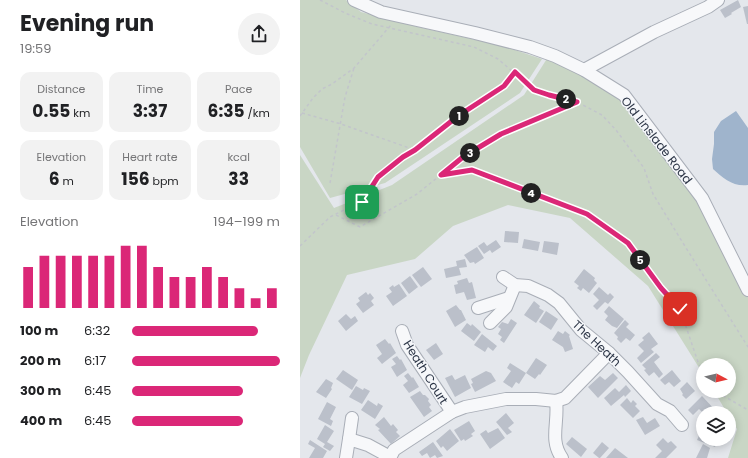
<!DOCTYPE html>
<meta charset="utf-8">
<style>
body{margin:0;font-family:Poppins,sans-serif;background:#f2f2f2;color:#202124;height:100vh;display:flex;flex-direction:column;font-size:15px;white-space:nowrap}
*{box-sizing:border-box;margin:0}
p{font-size:13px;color:#757577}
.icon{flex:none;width:22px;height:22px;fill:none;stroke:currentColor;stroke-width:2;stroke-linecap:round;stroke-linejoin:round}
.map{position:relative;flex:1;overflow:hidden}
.panel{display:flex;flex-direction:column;background:#fff;width:300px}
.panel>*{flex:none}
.needle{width:26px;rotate:97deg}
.controls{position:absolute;left:396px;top:358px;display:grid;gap:8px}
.controls a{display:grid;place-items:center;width:40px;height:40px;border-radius:50%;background:#fff;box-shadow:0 2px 10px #0003;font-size:20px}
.pin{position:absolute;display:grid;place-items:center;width:34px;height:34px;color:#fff;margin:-17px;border-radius:8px;box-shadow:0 2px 6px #0006}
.km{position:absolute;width:20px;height:20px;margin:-10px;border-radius:50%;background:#222;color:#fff;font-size:11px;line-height:20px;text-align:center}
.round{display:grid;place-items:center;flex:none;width:42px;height:42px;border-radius:21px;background:#f2f2f2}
.overview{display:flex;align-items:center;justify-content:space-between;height:68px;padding:0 20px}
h1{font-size:22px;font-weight:700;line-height:30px}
.metrics{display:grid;grid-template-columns:repeat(3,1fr);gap:6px;height:68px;padding:4px 20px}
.metrics div{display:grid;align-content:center;border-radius:10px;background:#f2f2f2;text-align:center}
.metrics b{font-size:17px;font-weight:700}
.metrics small{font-size:11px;font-weight:400}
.metrics p{font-size:11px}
.chart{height:112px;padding:8px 20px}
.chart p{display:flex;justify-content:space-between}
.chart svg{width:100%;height:72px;margin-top:4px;stroke:#db2777;stroke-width:6}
ul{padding:0 20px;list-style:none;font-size:13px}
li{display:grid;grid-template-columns:64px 48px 1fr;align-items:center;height:30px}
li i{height:10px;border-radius:5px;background:#db2777}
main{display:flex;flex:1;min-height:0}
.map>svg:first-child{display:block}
.green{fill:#c9d6c5}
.water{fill:#9fb4cc}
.building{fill:#bbc0ca}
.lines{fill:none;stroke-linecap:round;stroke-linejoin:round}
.minor-casing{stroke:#a9aeb7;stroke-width:14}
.path{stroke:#c2c5cb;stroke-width:1.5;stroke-dasharray:3 3;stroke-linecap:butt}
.minor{stroke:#f7f8fa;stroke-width:12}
.route-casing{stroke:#fff;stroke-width:8}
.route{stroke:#db2777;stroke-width:5}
.labels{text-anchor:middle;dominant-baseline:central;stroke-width:3;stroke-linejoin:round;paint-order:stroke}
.street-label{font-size:12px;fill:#2b3445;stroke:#f4f6f9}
</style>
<main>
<section class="panel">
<div class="overview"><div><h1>Evening run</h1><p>19:59</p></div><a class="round"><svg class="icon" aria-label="share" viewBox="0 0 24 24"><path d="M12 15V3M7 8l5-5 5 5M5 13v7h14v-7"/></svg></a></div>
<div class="metrics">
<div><p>Distance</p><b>0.55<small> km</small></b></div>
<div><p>Time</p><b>3:37</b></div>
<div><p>Pace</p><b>6:35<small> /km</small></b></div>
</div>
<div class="metrics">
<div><p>Elevation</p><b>6<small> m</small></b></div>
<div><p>Heart rate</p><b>156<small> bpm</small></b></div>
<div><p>kcal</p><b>33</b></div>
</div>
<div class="chart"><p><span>Elevation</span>194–199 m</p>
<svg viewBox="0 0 160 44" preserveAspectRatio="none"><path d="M5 44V19M15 44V12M25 44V12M35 44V12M45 44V12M55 44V12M65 44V6M75 44V6M85 44V19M95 44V25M105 44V25M115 44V19M125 44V25M135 44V32M145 44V38M155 44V32"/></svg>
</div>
<ul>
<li><b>100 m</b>6:32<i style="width:85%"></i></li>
<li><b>200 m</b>6:17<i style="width:100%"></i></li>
<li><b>300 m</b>6:45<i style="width:75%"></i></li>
<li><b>400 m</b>6:45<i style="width:75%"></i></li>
</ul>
</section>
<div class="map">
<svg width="448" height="458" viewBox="0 0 448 458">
<rect width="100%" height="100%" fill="#e4e7ec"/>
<g class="green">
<path d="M0 0H46L61 12 118 27 203 46 242 59 220 93 85 183 30 198 0 147Z"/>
<path d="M248 57 322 97 400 199 448 294V458H428L437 429 429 416V413H427L414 391H429V365H403V374L348 286 270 218 208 205 153 226 115 259 47 275 9 355 0 378V155L34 208 92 185 224 95Z"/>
</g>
<path class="water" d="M436 111 448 128V185C433 187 423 178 413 169L412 159 414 144V132L421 121Z"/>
<g class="building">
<path d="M438 0 441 7 431 13 432 14 425 18 420 10Z"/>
<path d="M448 6V24H447L443 7Z"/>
<path d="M205 231 219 232 218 243 204 242Z"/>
<path d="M224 239 240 242 238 251 222 248Z"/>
<path d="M196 240 201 247 192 253 190 250 184 254 178 246 184 242 187 246Z"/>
<path d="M244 241 259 243 257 255 242 252Z"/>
<path d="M177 247 184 258 175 264 174 262 170 263 164 255Z"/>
<path d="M165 259 167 267 159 268 161 275 146 278 144 269 157 266 156 261Z"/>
<path d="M123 267 132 279 121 287 112 275Z"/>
<path d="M284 269 295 278 294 280 297 283 289 293 283 288 281 291 277 288 279 286 274 282Z"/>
<path d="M110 276 118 287 109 294 101 283Z"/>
<path d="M167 278 169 283 172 282 176 298 167 300 164 292 156 294 154 285 158 284 157 281Z"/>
<path d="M99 284 107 296 93 306 86 296 92 292 89 288 93 285 94 287Z"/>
<path d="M299 287 308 295 310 293 314 297 308 304 305 302 297 310 293 306 299 300 293 294Z"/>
<path d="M66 292 68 295 70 293 74 298 71 301 74 305 63 313 56 304 60 301 58 298Z"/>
<path d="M234 301 240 306 239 308 244 311 236 323 224 315Z"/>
<path d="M156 305 160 310H161L166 320 155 327 146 311Z"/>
<path d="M309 306 324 319 317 328 312 326 305 320 308 316 304 312Z"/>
<path d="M246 311 258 319 251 330 239 322Z"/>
<path d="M46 314 51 319 55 316 58 321 46 331 38 321Z"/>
<path d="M211 319 217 323 204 343 200 340 202 337 198 334 201 329 198 327 202 322 208 324Z"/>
<path d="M325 320 329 324 326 327 335 335 330 341 326 338 321 343 317 339 318 337 314 333Z"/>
<path d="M167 323 171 326 172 324 181 332 174 341 161 331Z"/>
<path d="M258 331 263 334 265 331 270 335 269 336 273 349 265 352 263 347 252 340Z"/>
<path d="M349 332 358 344 351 349 354 352 341 363 337 358 344 351 338 345 344 340 342 338Z"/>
<path d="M182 334 197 346 193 351 188 347 185 352 174 345Z"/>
<path d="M85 339 89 344 90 343 96 353 82 364 77 358 82 354 76 345Z"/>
<path d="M136 343 143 354 134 360 126 350Z"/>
<path d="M356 353 360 357 354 362 363 374 359 378 354 372 349 376 344 370 346 369 342 365Z"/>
<path d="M97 356 100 360 101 359 107 370 97 377 91 367 96 364 92 359Z"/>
<path d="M236 358 247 365 240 375 239 374 235 379 226 373Z"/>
<path d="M210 363 226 373 219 384 216 382 212 388 203 382 211 371 207 368Z"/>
<path d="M43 370 58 380 52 390 36 379Z"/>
<path d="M372 370 381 381 374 387 369 382 365 385 360 380Z"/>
<path d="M186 371 191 373 196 381 175 392 171 384 173 383 171 379Z"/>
<path d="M108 373 112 378 113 377 119 387 109 393 103 385 108 381 104 376Z"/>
<path d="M313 373 318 378 298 398 288 387 300 376 305 380Z"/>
<path d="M152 375 155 380 165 375 171 388 155 397 145 378Z"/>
<path d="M26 379 33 383 31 388 32 389 26 398 16 392Z"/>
<path d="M387 382 395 391 386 399 382 395 383 394 380 389Z"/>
<path d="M326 385 331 391 325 397 324 395 311 406 304 398 315 388 319 392Z"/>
<path d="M56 386 63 390 64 388 70 391 62 404 49 397Z"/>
<path d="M120 391 123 395H125L129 399 128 401 131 405 129 407 132 411 124 417 110 397Z"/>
<path d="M402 396 418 413H410L409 412 403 413 399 409 393 415 388 410Z"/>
<path d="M327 398 331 403 333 400 337 404 335 406 340 411 333 418 320 405Z"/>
<path d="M68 400 77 406 78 403 83 406 75 419 61 410Z"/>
<path d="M27 402 36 407 30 419 33 421 31 426 18 419Z"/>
<path d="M206 413 214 423 208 428 212 432 207 435 196 422Z"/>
<path d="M84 417 91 426 93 424 98 430 96 432 100 436 91 444 78 430 80 429 75 425Z"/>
<path d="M343 417 347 423 355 418 360 426 345 435 336 420Z"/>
<path d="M169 421 175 431 171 434 173 436 165 441 164 439 161 441 154 430Z"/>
<path d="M25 425 34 431 27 442 34 446 30 451 23 447 25 444 17 439Z"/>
<path d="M403 427V439H421L420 441H417L415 447 397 440Z"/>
<path d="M198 428 205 438 190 449 180 434 186 430 188 433Z"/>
<path d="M150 429 159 441 147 451 143 446 141 448 136 441Z"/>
<path d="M272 437 287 449 281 457 266 444Z"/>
<path d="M363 438 368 443 371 441 377 447 366 458H355L362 451 356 445Z"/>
<path d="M10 440 27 451 23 458H9L15 448 8 444Z"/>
<path d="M133 442 143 456 137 458 135 455 130 458 127 453 122 456 119 452Z"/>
<path d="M302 442 309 448 300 458H299L293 453Z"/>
<path d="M403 444 410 448 407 458H396Z"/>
<path d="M315 448 328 458H306Z"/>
</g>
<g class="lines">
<defs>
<g id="minor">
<path d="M54 0 81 12 175 33 230 47 255 56 284 70 324 95 402 198 448 290"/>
<path d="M284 70 354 32 408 7 418 0"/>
<path d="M203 277 215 285 228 286 248 295 259 303 281 330 309 353 328 372 357 404 370 411 382 425"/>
<path d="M178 308 209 298"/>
<path d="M190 323 206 307 215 285"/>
<path d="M102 331 107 345 152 412"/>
<path d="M256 401C259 422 249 440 262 458"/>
<path d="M49 439 52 418"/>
<path d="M46 458 49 439 68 445 90 457"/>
<path d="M90 458 94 450 152 412 165 407 206 399H236L256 401 265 398 309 353"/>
</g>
</defs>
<use href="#minor" class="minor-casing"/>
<g class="path">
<path d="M20 0 45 13 72 24 174 47 198 59 234 90 249 95 277 102 302 115 316 130 344 168 353 194 383 243 448 347"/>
<path d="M2 113 41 124 115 150"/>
<path d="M0 116 13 98 22 89 32 84 54 68 91 25"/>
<path d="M141 175 172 170 287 214 328 243 361 287 380 309 398 362 403 371"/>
<path d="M30 183 45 97 54 68"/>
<path d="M36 215 60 227 117 194 163 157 201 134 276 102"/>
<path d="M0 246 30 217 62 201 78 177 103 157 115 150 158 116 204 85 215 72"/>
<path d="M419 391 422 395 448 410"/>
</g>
<use href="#minor" class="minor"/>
</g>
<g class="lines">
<defs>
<path id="route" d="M62 202 78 177 103 157 115 150 158 116 204 86 215 72 234 90 249 95 277 102 201 134 163 157 141 175 172 170 287 214 328 243 361 288 380 309"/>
</defs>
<use href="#route" class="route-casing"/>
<use href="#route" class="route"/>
</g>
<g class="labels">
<g class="street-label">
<text transform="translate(357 140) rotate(52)">Old Linslade Road</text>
<text transform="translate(297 343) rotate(43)">The Heath</text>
<text transform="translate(126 372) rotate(58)">Heath Court</text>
</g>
</g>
</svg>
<div class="controls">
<a><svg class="needle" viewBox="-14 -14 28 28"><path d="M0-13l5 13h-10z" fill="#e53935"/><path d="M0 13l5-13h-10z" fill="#757577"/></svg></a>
<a><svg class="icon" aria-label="layers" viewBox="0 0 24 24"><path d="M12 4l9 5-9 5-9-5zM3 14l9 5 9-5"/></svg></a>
</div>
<div class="pin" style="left:62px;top:202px;background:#1e9e55"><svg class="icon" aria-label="arrive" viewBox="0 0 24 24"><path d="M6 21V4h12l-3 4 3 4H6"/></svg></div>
<div class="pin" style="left:380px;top:309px;background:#d93025"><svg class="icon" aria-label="check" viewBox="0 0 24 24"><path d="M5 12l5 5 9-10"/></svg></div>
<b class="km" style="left:159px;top:116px">1</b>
<b class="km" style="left:266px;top:99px">2</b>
<b class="km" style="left:170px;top:153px">3</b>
<b class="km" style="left:231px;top:193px">4</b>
<b class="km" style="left:340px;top:260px">5</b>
</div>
</main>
